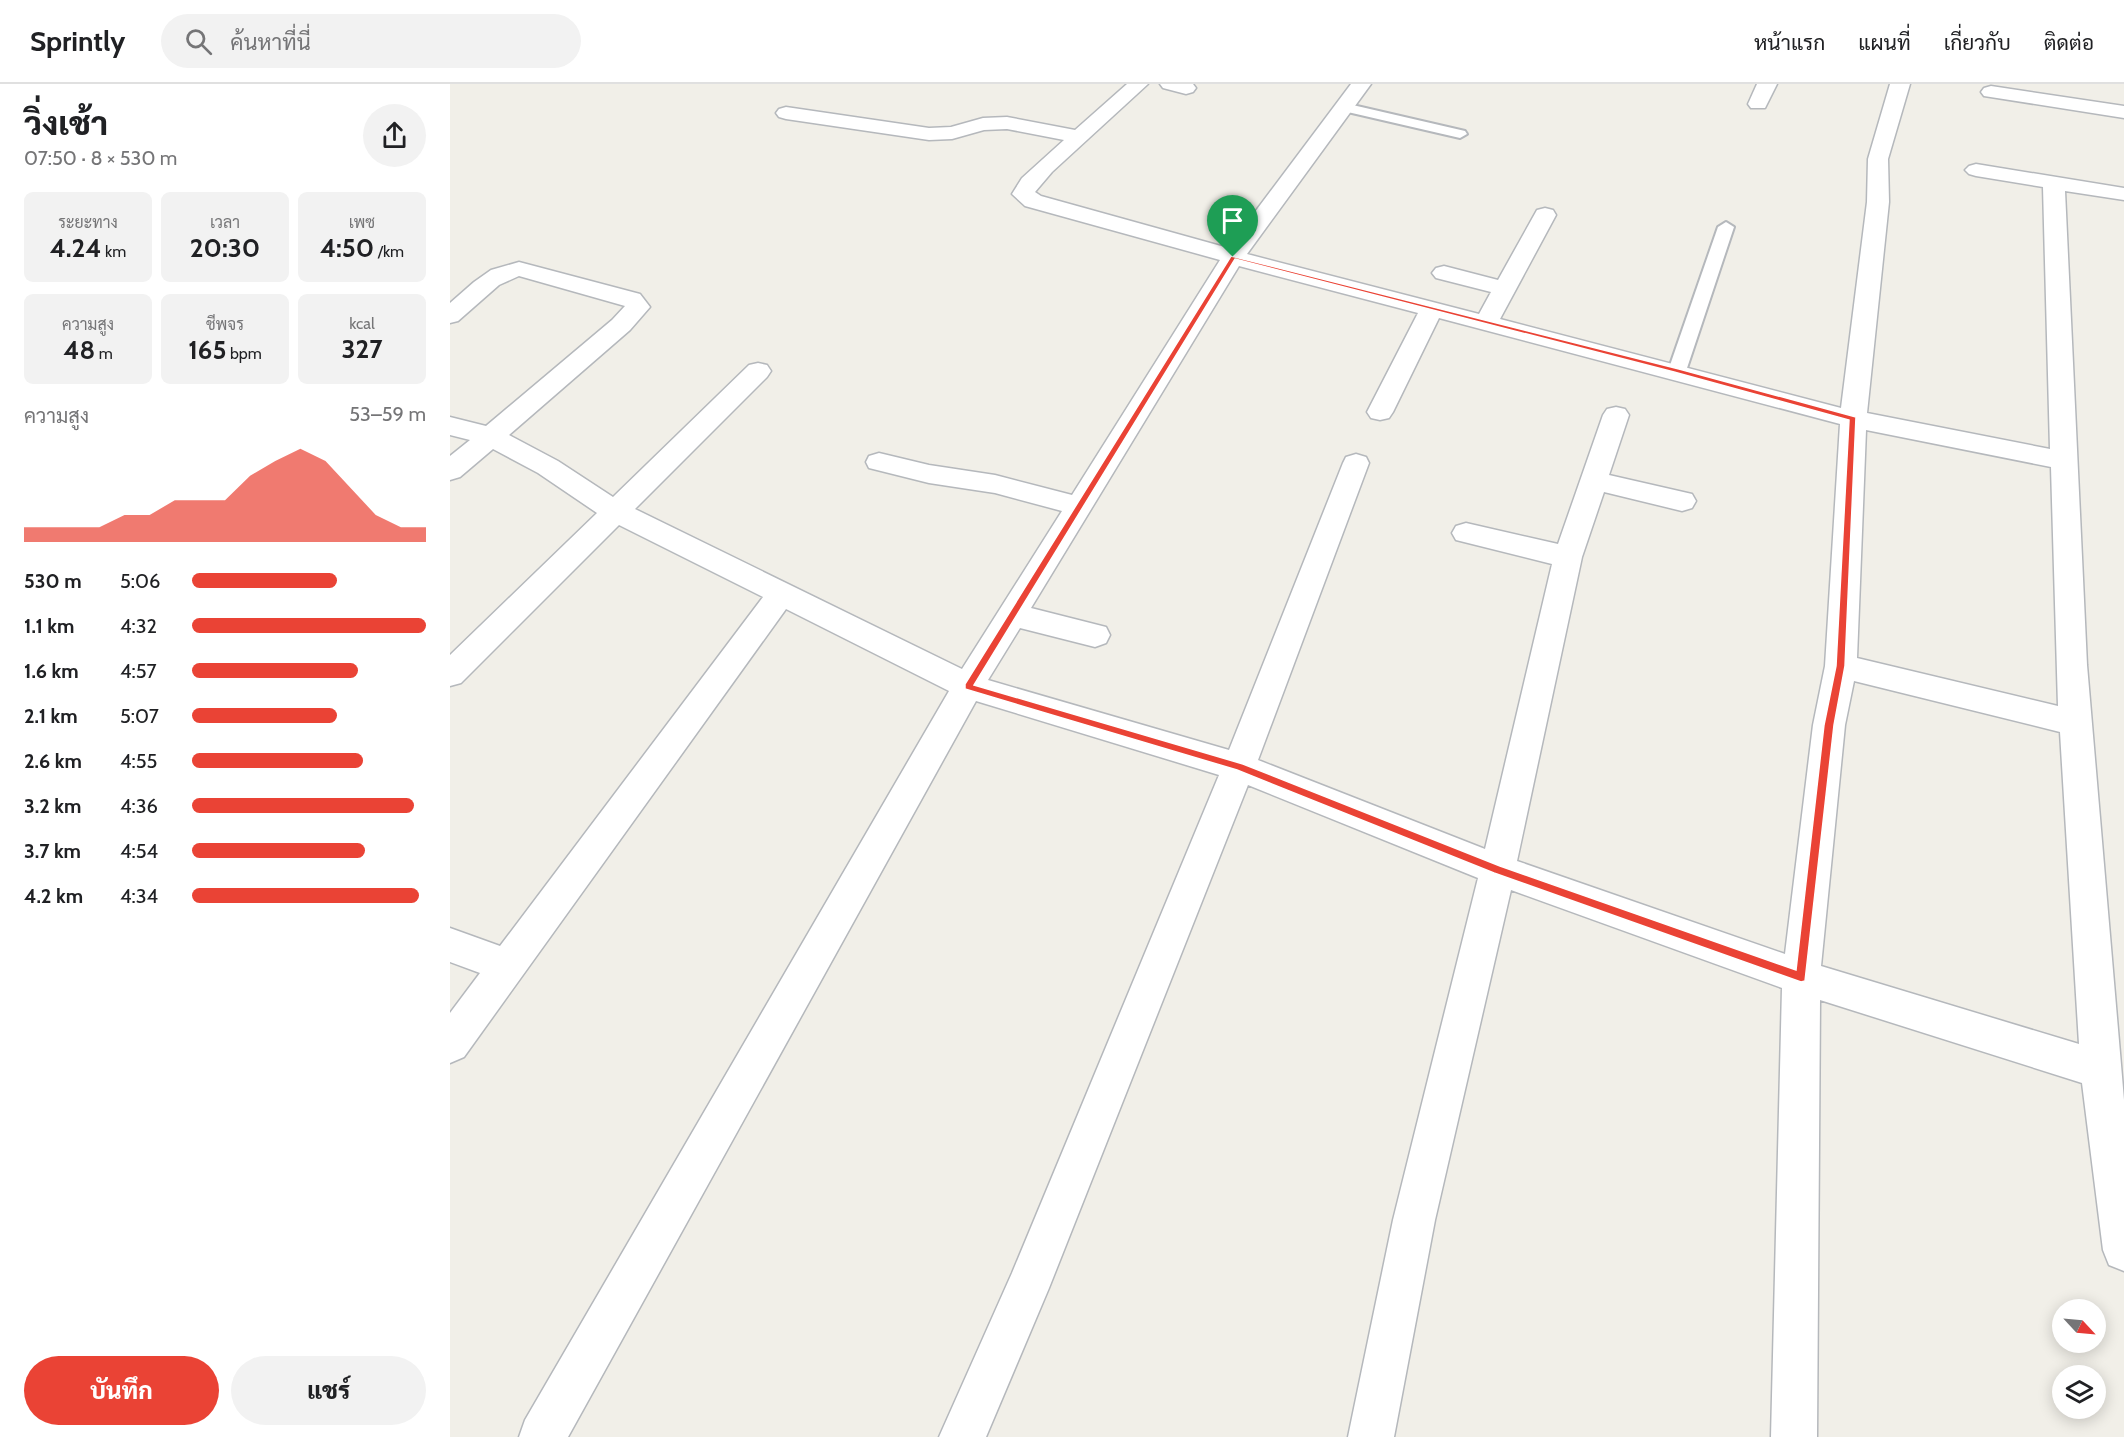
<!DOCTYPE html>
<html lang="th">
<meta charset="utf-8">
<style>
body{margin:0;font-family:Cabin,Sarabun,sans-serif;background:#f2f2f2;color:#202124;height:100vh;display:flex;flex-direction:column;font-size:22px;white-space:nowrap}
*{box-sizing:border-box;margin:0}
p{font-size:20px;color:#757577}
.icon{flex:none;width:33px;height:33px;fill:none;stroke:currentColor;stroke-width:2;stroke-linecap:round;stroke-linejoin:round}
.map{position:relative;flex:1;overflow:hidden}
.sheet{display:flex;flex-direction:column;background:#fff;width:450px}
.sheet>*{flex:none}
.needle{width:39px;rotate:116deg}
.fabs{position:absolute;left:1602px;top:1215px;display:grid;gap:12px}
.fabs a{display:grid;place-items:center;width:54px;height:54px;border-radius:50%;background:#fff;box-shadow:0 3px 15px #0003;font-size:30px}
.pin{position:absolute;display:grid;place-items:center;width:51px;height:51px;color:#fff;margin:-62px -26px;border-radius:50% 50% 50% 0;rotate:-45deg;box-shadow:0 0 6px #0007}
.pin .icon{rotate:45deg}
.round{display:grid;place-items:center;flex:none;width:63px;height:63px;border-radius:32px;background:#f2f2f2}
.overview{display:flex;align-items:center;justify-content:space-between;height:102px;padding:0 24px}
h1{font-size:33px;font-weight:800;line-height:45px}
.stats{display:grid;grid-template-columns:repeat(3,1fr);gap:9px;height:102px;padding:6px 24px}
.stats div{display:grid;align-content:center;border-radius:9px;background:#f2f2f2;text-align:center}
.stats b{font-size:26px;font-weight:800}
.stats small{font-size:16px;font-weight:400}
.stats p{font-size:16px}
.chart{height:168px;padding:12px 24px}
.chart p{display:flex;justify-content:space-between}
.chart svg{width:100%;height:108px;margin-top:6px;fill:#ea4335;opacity:.7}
.primary-button{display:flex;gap:12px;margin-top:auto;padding:12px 24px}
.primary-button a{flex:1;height:69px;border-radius:36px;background:#ea4335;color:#fff;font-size:24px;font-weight:800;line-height:69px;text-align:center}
.primary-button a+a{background:#f2f2f2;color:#202124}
ul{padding:0 24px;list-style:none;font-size:20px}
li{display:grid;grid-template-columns:96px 72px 1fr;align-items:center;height:45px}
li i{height:15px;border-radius:8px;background:#ea4335}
header{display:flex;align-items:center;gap:36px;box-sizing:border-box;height:84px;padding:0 30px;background:#fff;border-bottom:2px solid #e0e0e0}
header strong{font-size:28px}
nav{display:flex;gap:33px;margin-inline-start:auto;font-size:21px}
.search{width:420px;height:54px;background:#f2f2f2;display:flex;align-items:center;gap:15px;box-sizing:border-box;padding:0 21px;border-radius:33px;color:#757577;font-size:22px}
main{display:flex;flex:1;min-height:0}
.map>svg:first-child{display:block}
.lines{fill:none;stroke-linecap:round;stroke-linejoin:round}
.service-casing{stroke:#b5b8bc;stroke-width:4}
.minor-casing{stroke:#b5b8bc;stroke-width:3}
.service{fill:#fff;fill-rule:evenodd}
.minor{fill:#fff;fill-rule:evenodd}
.route{fill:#ea4335;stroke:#fff;stroke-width:1.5;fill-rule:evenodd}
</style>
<header>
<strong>Sprintly</strong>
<div class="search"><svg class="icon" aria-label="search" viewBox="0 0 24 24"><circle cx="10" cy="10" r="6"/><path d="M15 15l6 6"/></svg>ค้นหาที่นี่</div>
<nav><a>หน้าแรก</a><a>แผนที่</a><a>เกี่ยวกับ</a><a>ติดต่อ</a></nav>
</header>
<main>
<section class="sheet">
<div class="overview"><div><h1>วิ่งเช้า</h1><p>07:50 · 8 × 530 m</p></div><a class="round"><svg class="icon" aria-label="share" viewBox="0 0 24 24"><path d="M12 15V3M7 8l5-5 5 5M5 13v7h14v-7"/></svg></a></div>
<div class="stats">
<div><p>ระยะทาง</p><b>4.24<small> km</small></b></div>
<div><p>เวลา</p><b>20:30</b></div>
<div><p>เพซ</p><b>4:50<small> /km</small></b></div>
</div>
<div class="stats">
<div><p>ความสูง</p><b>48<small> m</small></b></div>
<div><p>ชีพจร</p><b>165<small> bpm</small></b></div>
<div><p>kcal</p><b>327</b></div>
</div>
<div class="chart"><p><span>ความสูง</span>53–59 m</p>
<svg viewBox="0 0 160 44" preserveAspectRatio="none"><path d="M0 44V38L10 38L20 38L30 38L40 33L50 33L60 27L70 27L80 27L90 17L100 11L110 6L120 11L130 22L140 33L150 38L160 38V44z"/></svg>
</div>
<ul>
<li><b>530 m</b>5:06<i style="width:62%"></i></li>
<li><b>1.1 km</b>4:32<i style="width:100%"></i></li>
<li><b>1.6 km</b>4:57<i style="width:71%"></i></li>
<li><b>2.1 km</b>5:07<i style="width:62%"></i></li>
<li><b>2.6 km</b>4:55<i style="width:73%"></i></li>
<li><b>3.2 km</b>4:36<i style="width:95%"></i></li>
<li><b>3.7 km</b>4:54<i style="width:74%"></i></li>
<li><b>4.2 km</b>4:34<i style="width:97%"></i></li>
</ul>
<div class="primary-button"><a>บันทึก</a><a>แชร์</a></div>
</section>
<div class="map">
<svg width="1674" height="1353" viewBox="0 0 1674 1353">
<rect width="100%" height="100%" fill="#f1efe8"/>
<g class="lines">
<defs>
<g id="service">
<path d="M894 19 1015 47 1017 50 1010 54 889 26 887 23 889 20Z"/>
<path d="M1276 138 1284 143 1236 287 1233 291H1221L1218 287 1268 143Z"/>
</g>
<g id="minor">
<path d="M677 0H698L602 88 585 108 591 112 778 164 901 0H921L797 170 1029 230 1041 208 986 194 982 189 986 184 994 182 1048 196 1087 126 1095 124 1103 126 1106 131 1050 235 1391 324 1417 118 1418 75 1440 0H1460L1438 75 1439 118 1417 329 1600 365 1593 103 1526 92 1519 90 1515 86 1519 82 1526 80 1674 104V116L1615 107 1637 581 1674 1016V1187L1659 1181 1653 1166 1632 999 1370 916 1367 1353H1321L1332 904 1061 806 985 1136 944 1353H898L943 1136 1028 794 798 701 599 1204 536 1353H489L562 1189 769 691 526 617 118 1353H69L75 1336 499 607 336 525 14 973 0 979V929L30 889 0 878V844L50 862 313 513 169 441 11 599 0 602V571L147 429 88 389 43 365 10 393 0 396V372L20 356 0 351V333L36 342 162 236 175 222 69 192 49 201 8 237 0 239V219L24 198 41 186 69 178 190 210 200 223 180 246 59 351 108 377 163 413 299 281 308 279 317 281 321 287 317 293 185 425 512 585 612 427 545 409 479 399 419 384 416 378 419 372 429 369 479 381 545 391 622 411 770 176 575 122 562 110 572 94 614 56 557 45 534 46 502 55 479 56 336 35 329 33 326 29 329 25 336 23 479 44 501 43 533 34 557 33 625 46ZM789 182 968 229 917 328 921 334 930 336 939 334 943 328 989 234 1390 340 1375 582 1363 641 1335 870 1067 777 1132 473 1154 408 1232 427 1242 424 1246 417 1242 410 1159 391 1179 331 1175 325 1166 323 1157 325 1153 331 1108 460 1016 439 1006 442 1002 449 1006 456 1102 480 1035 765 808 676 919 379 916 373 906 370 896 373 893 379 779 666 538 596 570 544 645 563 656 559 660 551 656 543 581 524ZM1416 346 1601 383 1608 622 1407 574ZM1404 597 1610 648 1629 960 1371 882 1395 641Z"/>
<path d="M710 0H743L746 4 743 8 736 10 713 4Z"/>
<path d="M1307 0H1327L1315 24H1301L1298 20Z"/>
<path d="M1541 2 1674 22V34L1534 12 1531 8 1534 4Z"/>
</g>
</defs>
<use href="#service" class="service-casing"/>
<use href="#minor" class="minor-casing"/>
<use href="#service" class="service"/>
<use href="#minor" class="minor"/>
</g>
<path class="route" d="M781 172 1229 285 1406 333 1395 582 1384 641 1355 897 1351 898 1044 789 787 686 515 605V600ZM785 175 1224 288 1399 336 1386 582 1374 641 1346 886 1050 782 793 680 524 601Z"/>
</svg>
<div class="fabs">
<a><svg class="needle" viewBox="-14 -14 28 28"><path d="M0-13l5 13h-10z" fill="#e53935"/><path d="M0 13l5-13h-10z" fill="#757577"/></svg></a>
<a><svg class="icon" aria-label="layers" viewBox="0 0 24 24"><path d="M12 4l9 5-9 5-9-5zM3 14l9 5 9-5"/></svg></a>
</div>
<div class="pin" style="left:783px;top:173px;background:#1e9e55"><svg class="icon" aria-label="arrive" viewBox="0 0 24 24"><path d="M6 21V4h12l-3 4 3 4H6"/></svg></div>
</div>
</main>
